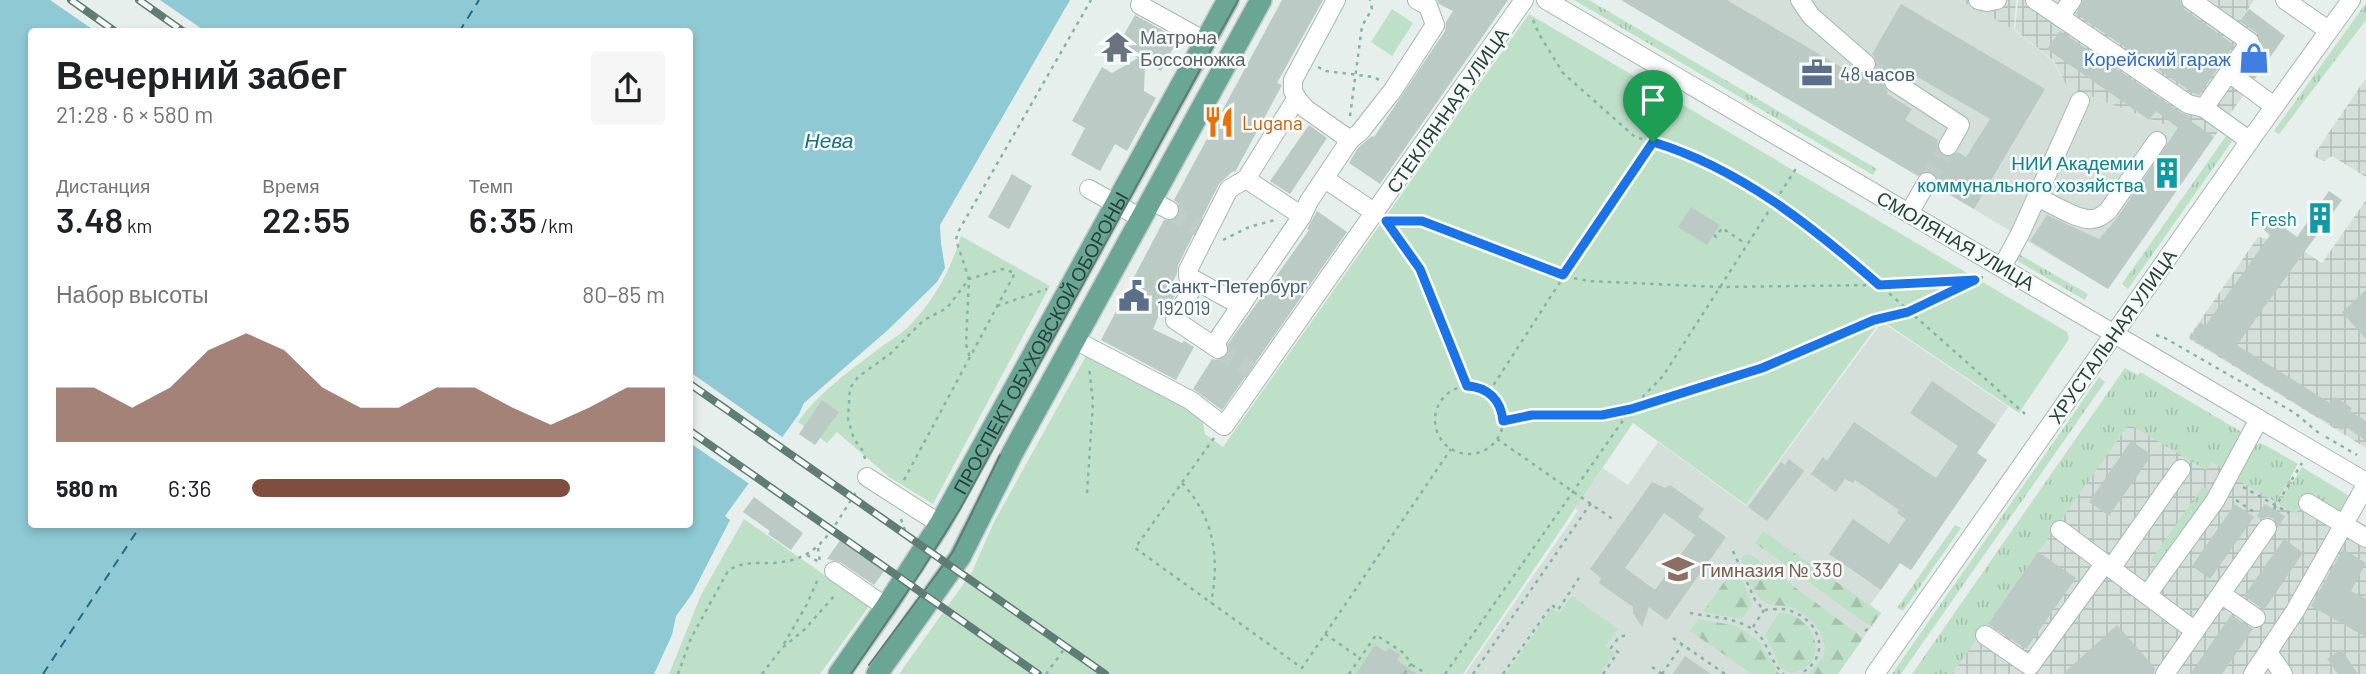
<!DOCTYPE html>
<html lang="ru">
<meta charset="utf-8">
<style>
body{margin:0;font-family:Barlow,sans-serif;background:#f6f6f6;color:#202124;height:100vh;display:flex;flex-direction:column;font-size:26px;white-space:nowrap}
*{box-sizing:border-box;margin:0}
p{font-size:23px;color:#757577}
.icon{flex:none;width:38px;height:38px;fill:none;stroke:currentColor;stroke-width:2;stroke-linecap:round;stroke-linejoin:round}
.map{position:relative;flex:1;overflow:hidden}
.sheet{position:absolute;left:28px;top:28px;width:665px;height:500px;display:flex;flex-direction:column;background:#fff;border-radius:7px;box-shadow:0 4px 10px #0003}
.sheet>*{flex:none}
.pin{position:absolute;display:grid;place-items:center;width:60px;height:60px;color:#fff;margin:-72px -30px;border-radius:50% 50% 50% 0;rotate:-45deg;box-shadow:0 0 7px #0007}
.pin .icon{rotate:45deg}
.round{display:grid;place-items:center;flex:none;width:74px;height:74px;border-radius:7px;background:#f6f6f6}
.summary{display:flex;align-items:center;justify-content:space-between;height:119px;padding:0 28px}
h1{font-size:38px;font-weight:600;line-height:52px}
.figures{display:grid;grid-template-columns:repeat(3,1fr);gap:10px;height:119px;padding:7px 28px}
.figures div{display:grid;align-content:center}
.figures b{font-size:35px;font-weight:600}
.figures small{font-size:19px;font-weight:400}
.figures p{font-size:19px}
.chart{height:196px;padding:14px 28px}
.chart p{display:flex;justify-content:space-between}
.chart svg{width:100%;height:126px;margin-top:7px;fill:#7f4e3f;opacity:.7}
ul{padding:0 28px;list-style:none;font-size:23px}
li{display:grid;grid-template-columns:112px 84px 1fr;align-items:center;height:52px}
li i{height:18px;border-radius:9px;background:#7f4e3f}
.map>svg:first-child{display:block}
.built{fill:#d4dfda}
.industrial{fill:url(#industrial-grid)}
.grass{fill:url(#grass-tufts)}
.forest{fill:url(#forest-firs)}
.green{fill:#bfe0c8}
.water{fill:#8ec9d4;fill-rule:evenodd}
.pier{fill:#e6efeb}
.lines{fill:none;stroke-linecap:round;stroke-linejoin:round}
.ferry{stroke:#1c6f80;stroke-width:2;stroke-dasharray:9 7;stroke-linecap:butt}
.building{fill:#bbcac4;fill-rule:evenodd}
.minor-tunnel{stroke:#bfccc8;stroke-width:18;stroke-dasharray:18 9;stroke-linecap:butt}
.minor-casing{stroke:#a8b8b2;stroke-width:20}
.major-casing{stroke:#c2cac8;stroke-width:24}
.path{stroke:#86b3a5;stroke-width:2.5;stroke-dasharray:3.5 5;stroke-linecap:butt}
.minor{stroke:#fff;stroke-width:18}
.major{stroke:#6aa596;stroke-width:21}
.tram{stroke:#5f7d75;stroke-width:2}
.rail-casing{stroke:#5f7d75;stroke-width:8}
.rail{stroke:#f7fbf9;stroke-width:5;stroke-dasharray:16;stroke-linecap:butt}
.route-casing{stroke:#fff;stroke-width:14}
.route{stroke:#1a73e8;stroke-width:9}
.labels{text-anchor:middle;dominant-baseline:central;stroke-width:5;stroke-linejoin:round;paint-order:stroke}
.worship-label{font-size:19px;fill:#5b616d;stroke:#f7fbf9;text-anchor:start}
.shop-label{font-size:19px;fill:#366cbe;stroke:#f7fbf9;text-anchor:end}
.service-label{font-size:19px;fill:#4e5e75;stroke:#f7fbf9;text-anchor:start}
.street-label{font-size:19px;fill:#24423a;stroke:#f7fbf9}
.food-label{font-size:19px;fill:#c56008;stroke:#f7fbf9;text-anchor:start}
.culture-label{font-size:19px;fill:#0d838f;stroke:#f7fbf9;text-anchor:end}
.education-label{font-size:19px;fill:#785e54;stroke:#f7fbf9;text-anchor:start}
.water-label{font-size:21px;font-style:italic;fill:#1c6f80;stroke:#f7fbf9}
</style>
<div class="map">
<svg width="2366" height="674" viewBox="0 0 2366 674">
<defs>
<pattern id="industrial-grid" width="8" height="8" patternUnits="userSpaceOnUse" patternTransform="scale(1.75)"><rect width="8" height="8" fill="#d4dfda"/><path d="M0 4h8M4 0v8" fill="none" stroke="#b6c1bc"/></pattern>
<pattern id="grass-tufts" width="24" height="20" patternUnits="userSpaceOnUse" patternTransform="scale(1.75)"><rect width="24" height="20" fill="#bfe0c8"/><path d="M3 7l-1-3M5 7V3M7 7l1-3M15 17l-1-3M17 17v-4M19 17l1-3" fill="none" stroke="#a4c1ad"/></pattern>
<pattern id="forest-firs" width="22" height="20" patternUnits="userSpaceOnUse" patternTransform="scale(1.75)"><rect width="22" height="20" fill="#bfe0c8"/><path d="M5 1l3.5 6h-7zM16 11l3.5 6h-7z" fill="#a4c1ad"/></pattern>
</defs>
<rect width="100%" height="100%" fill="#e6efeb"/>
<g class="built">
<path d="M1621 0H1959L2014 30 2053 61 2067 87 2164 125 2174 111 2179 113 2214 137 2108 289Z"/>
<path d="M1882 322 2008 407 1977 453 1987 460 1911 570 1900 563 1870 605 1881 613 1838 674H1465L1578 511 1575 508 1603 468 1628 485 1658 442 1746 506Z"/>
</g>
<g class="industrial">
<path d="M1959 0H2016L2014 30Z"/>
<path d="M2018 0H2207L2238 23 2209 0H2254L2241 19 2249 9 2285 36 2214 137 2179 113 2174 111 2165 125 2067 87 2054 61 2015 30Z"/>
<path d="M2366 78V177L2332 156 2324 161 2313 156Z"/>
<path d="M2366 200V448L2188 338 2258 237 2293 244 2322 263Z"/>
<path d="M2148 393 2366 526V674H1949Z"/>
</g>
<g class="grass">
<path d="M1574 0H1589L1877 169 1873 175Z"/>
<path d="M2366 3V20L2279 134 2274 131Z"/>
<path d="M2226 136 2233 140 2128 289 2122 284Z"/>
<path d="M2017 253 2088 294 2085 300 2014 259Z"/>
<path d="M2125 368 2138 375 2140 372 2240 431V439L2224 469 2211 462 2206 470 2129 424 1952 674H1912Z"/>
<path d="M2099 377 2105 382 1901 674H1892Z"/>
<path d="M2259 443 2267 446 2298 464 2276 502 2236 479 2254 447Z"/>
<path d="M2302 467 2351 497 2341 514 2308 495 2296 514 2279 505Z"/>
<path d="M2203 486 2212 492 2159 564H2156L2151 560Z"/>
<path d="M1955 525 1961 528 1903 611 1897 608Z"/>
</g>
<g class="forest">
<path d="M1763 531 1881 613 1873 624 1871 623 1869 625 1862 621 1755 543Z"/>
<path d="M1747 554 1753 556 1863 638 1838 674H1807C1814 668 1822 661 1824 652 1828 636 1809 615 1795 609 1782 602 1772 610 1759 598 1750 590 1746 570 1741 558Z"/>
<path d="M1736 565 1752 604 1742 619 1703 612Z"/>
<path d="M1779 613C1812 611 1836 664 1791 673L1781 668 1765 635Z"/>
<path d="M1698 619 1737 626 1760 642 1779 674H1752L1690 631Z"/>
</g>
<g class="green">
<path d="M1392 9 1413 23 1392 56 1371 42Z"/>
<path d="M1529 14 2067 332 2069 339 2019 413 1881 320 1746 505 1633 423 1463 674H899L972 572 994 522 1086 356 1188 408 1203 423 1205 434 1223 447Z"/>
<path d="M961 236 1050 286 933 504 889 477 837 432 827 443 798 422C819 392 851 370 881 347 891 340 903 333 911 324 935 299 951 269 961 236Z"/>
<path d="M744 519 869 606 820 674H669L701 595Z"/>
<path d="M1572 596 1618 629 1606 646 1615 653 1600 674H1506L1552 608 1559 613Z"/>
</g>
<path class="water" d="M0 0H1070L940 225 941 243 945 268 937 282 889 329 804 403 799 414 725 516 730 520 692 594 676 616 672 635 654 674H0ZM32 32H690V525H32Z"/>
<g class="pier">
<path d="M50 0H160L205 31H95Z"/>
<path d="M690 372 785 439 751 485 690 443Z"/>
</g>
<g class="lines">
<g class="ferry">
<path d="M459 32 479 0"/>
<path d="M43 674 141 525"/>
</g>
</g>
<g class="building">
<path d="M1282 0H1323L1277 83 1282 85 1235 172 1233 171 1219 184 1178 265 1177 274 1171 285 1179 289 1171 303 1165 301 1153 329 1182 343 1184 341 1194 347 1176 380 1101 340 1164 220H1174L1179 215V205L1174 200Z"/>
<path d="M1437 0H1508L1380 184 1349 163 1358 148 1372 136 1374 137 1445 31 1446 22 1453 11 1439 4Z"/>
<path d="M1621 0H1727L1858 77 1860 74 1869 75 1875 71 1877 61 1872 54 1901 4 2045 89 1974 209 1937 187 1938 181 1933 173 1926 171 1918 176ZM1902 68 1990 119 1966 157 1958 152 1949 157 1942 155 1937 147 1938 140 1905 120 1912 109 1887 94 1888 92 1883 82 1888 72H1899Z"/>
<path d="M2083 0H2180L2184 9 2234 45 2199 95 2193 93 2076 14Z"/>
<path d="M2249 9 2285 36 2255 78 2244 70 2261 42 2257 33 2240 21Z"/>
<path d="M1135 15 1178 39 1161 71 1145 62 1144 91 1156 98 1127 151 1115 144 1100 171 1071 155 1085 128 1072 121 1102 67 1112 73 1138 58 1117 47Z"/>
<path d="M2060 31 2182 113 2190 116 2188 119 2214 137 2108 289 2030 241 2047 215 2099 239 2117 218 2178 128 2156 111 2149 120 2047 49Z"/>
<path d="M1309 125 1327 138 1290 194 1270 181Z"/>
<path d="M1012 174 1032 186 1009 229 988 217Z"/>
<path d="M2329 191 2342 200 2237 345 2330 403 2335 397 2352 408 2350 411 2366 421V441L2345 426 2342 430 2314 415 2190 338 2200 322 2205 326 2270 235 2264 230 2272 219 2297 237Z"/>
<path d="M1691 207 1720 225 1707 245 1678 227Z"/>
<path d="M1317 211 1347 232 1222 410 1193 389 1212 359 1218 360 1227 356 1228 344 1309 230 1307 229Z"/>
<path d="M2366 290V339L2342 312Z"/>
<path d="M1932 381 1996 425 1977 453 1987 460 1911 570 1900 563 1881 590 1829 554 1853 519 1889 544 1906 519 1897 513 1899 510 1855 480 1853 483 1845 479 1836 492 1811 474 1823 457 1827 461 1854 422 1936 478 1958 446 1910 413Z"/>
<path d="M822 400 839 412 815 445 799 434Z"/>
<path d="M2131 441 2152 455 2109 516 2089 502Z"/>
<path d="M1789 459 1804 471 1767 521 1748 507 1781 462 1785 465Z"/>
<path d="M1652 482 1665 488 1670 485 1704 509 1698 517 1726 537 1667 620 1649 607 1642 627 1633 613V607L1599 583 1601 578 1590 569ZM1664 513 1695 535 1655 590 1625 568Z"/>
<path d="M754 497 803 533 791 550 768 534 770 531 743 512Z"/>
<path d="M2235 504 2254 517 2210 579 2192 566Z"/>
<path d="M2265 504 2285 516 2278 528 2273 518 2267 517 2261 519 2257 516Z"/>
<path d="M841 539 885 570 874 585 840 562 827 559Z"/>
<path d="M2284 539 2303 553 2264 610 2244 596Z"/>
<path d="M2343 549 2366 563 2351 591 2366 599V637L2311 606Z"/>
<path d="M2038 552 2076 578 2026 649 1988 624Z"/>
<path d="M2231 615 2253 629 2222 674H2190Z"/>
<path d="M2117 625 2155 668 2154 674H2063Z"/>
<path d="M1375 645 1386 652 1389 648 1400 655 1397 660 1417 674H1356Z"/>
<path d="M2341 649 2358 674H2338L2327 659Z"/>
<path d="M1685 656 1711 674H1673Z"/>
</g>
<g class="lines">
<g class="minor-tunnel">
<path d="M1866 64 1894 82"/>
<path d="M1927 182 1948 146"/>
<path d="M1169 210 1201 229"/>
<path d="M1218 349 1251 370"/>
</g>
<defs>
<g id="minor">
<path d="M1546 0 2366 482"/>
<path d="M1800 0 1811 16 1866 64"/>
<path d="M1978 0 1987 2 1997 0"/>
<path d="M2035 0 2188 104 2204 108 2250 141"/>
<path d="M2191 0 2250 42 2204 108"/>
<path d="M2285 0 2328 30"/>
<path d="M1140 5 1205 41"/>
<path d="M2060 17 2072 0"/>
<path d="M2229 73 2274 106"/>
<path d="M1894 82 1960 125 1948 146"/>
<path d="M1298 100 1306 109 1350 140"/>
<path d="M1246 179 1302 216"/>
<path d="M1325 179 1374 212"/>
<path d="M1089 189 1141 218"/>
<path d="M2037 197C2051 203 2078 221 2092 219 2098 219 2103 215 2108 211L2157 141"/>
<path d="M1151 200 1169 210"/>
<path d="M1909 213 1927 182"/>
<path d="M2002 267 2020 234 2080 101"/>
<path d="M1188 276 1241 306"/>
<path d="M1075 340 1190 400 1224 426 1524 0"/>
<path d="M1214 345 1302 216 1309 201 1350 140 1360 132 1393 90 1435 25 1428 6 1417 0"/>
<path d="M1218 349 1175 320 1191 290 1188 270 1229 189 1246 179 1293 104 1298 100 1293 91V80L1336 0"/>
<path d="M867 477 940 524"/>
<path d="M2308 503 2366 538"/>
<path d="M2060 530 2195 631"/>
<path d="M2112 567 2181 469"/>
<path d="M834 571 886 607"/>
<path d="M2221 594 2256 618"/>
<path d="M2147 595 2215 501 2259 419"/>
<path d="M1985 635 2030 666 2105 563"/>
<path d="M2268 652 2283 674"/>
<path d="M1875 674 2256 132 2351 0"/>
<path d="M2165 674 2267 528"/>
<path d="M2253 674 2295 611 2366 485"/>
</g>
<g id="major">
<path id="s1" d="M839 674 886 607 940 524 1228 0"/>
<path d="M877 674 960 557 1013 452 1261 0"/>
</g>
</defs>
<use href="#minor" class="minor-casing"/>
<use href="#major" class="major-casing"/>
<g class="path">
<path d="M1533 20 1539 34 1563 73 1635 137 1671 147 1720 170 1774 201 1828 239 2025 414"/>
<path d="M1318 67 1326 71 1374 77 1379 80"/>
<path d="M1350 116 1362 26 1372 9 1370 0"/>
<path d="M1389 220 1421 221 1536 266 1563 276 1588 281 1719 287 1879 285 1975 280 1983 277"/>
<path d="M1388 223 1420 269 1467 385"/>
<path d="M1714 235 1716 237 1722 228 1746 244"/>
<path d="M1223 240 1249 227 1275 220"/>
<path d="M997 306 1047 289"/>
<path d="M2156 335 2165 338 2295 413 2320 434"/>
<circle cx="1469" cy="420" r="34"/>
<path d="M1489 392 1679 98"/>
<path d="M1503 421 1532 415H1602L1631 409 1762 368 1874 320 1908 312 1972 281"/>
<path d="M2326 437 2357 455"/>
<path d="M1214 438 1135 548 1302 668 1451 449"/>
<path d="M1497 439 1614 520"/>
<path d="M865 459 863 451 854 439 848 419 850 388 858 377 890 354 924 320 947 308 969 279 956 240 958 232 1091 0"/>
<path d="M904 480 1015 273 1003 269 969 279 966 344 970 358"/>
<path d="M1182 483C1214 517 1220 558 1211 603"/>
<path d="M2243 487 2289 513"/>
<path d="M1087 493 1093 402 1089 367"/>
<path d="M2236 500 2254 512 2255 515"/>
<path d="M2274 509 2302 463"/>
<path d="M901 519 908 539"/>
<path d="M818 548 820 562"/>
<path d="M1733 551 1755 600 1764 610C1772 610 1783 607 1791 611 1822 622 1831 657 1800 674"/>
<path d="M807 555 819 562"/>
<path d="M1690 613C1715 618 1750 617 1764 642 1770 653 1774 666 1784 674"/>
<path d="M1753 627 1764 610"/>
<path d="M1865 631 1872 625"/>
<path d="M1325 634 1360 658"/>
<path d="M1673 638 1725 674"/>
<path d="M784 644 807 604 818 579"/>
<path d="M1412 665 1427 674"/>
<path d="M1652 667 1662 674"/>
<path d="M678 674 691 638 728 571C740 562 755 563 770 563 821 562 831 529 857 491"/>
<path d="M762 674 782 648 804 630 835 595"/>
<path d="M1046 674 1070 641"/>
<path d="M1349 674 1376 635 1404 653 1411 664 1404 674"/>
<path d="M1445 674 1631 409 1663 376 1797 167"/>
<path d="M1473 674 1591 503"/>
<path d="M1503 674 1552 605 1558 610 1579 578"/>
<path d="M1603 674 1618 652 1611 648 1619 637 1627 635"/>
<path d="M1662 674 1682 645"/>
</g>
<use href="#minor" class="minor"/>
<use href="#major" class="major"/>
<g class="tram">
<path d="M869 665 953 552 1000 455"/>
<path d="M851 674 922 570 960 509 1238 0"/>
</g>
<defs>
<g id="rail">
<path d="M71 0 116 32"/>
<path d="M139 0 184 32"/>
<path d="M690 384 1105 674"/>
<path d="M690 431 1038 674"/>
</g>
</defs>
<use href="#rail" class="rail-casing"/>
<use href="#rail" class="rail"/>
</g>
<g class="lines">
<defs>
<path id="route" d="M1653 142C1739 168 1812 226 1879 285L1975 280 1908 312 1874 320 1762 368 1631 409 1602 415H1532L1503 421C1501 400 1488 387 1467 386L1420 269 1386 221H1422L1563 275Z"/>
</defs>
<use href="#route" class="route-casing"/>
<use href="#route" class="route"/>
</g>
<defs>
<symbol id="temple-bare" viewBox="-9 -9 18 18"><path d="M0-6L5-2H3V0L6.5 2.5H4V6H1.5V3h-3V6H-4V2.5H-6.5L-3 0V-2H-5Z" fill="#6b7280" stroke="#f7fbf9" stroke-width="2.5" paint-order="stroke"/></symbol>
<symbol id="shop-bare" viewBox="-9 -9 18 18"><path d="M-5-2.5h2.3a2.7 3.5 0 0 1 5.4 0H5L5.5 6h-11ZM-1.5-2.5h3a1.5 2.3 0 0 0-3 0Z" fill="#3f7fe0" stroke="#f7fbf9" stroke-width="2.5" paint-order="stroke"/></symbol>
<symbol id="office-bare" viewBox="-9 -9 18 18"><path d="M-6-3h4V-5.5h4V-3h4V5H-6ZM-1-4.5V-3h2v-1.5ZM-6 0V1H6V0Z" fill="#5c6f8a" stroke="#f7fbf9" stroke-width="2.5" paint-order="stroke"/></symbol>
<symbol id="restaurant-bare" viewBox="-9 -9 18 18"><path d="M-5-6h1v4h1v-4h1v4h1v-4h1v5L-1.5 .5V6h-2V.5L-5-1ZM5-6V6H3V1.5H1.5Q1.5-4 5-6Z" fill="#e8710a" stroke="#f7fbf9" stroke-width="2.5" paint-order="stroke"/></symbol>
<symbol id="building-bare" viewBox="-9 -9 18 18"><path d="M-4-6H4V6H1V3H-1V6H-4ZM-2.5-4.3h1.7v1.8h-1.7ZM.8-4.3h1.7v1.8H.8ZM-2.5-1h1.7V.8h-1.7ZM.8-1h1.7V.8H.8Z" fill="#0f9aa8" stroke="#f7fbf9" stroke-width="2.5" paint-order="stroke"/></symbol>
<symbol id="civic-bare" viewBox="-9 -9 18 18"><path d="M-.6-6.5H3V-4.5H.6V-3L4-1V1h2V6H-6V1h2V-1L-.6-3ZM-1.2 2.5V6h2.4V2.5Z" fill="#5c6f8a" stroke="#f7fbf9" stroke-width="2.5" paint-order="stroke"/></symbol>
<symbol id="school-bare" viewBox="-9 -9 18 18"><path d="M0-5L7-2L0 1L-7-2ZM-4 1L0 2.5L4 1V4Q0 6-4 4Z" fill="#8d6e63" stroke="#f7fbf9" stroke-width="2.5" paint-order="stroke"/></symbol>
</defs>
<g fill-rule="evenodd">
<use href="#temple-bare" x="1095" y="25" width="44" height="44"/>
<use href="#shop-bare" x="2232" y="36" width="44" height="44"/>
<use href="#office-bare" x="1795" y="51" width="44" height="44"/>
<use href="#restaurant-bare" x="1197" y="100" width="44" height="44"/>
<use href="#building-bare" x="2145" y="151" width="44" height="44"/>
<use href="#building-bare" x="2298" y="196" width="44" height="44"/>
<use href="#civic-bare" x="1112" y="274" width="44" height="44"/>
<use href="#school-bare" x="1656" y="547" width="44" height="44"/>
</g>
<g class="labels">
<g class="worship-label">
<text x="1140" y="36">Матрона<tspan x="1140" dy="22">Боссоножка</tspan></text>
</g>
<g class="shop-label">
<text x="2231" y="58">Корейский гараж</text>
</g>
<g class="service-label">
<text x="1840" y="73">48 часов</text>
<text x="1157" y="285">Санкт-Петербург<tspan x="1157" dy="22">192019</tspan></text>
</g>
<g class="street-label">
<text transform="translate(1447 110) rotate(-55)">СТЕКЛЯННАЯ УЛИЦА</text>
<text transform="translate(1956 240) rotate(30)">СМОЛЯНАЯ УЛИЦА</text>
<text transform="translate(2112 336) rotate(-55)">ХРУСТАЛЬНАЯ УЛИЦА</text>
<text stroke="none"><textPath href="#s1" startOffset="388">ПРОСПЕКТ ОБУХОВСКОЙ ОБОРОНЫ</textPath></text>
</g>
<g class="food-label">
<text x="1242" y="122">Lugana</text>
</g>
<g class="culture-label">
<text x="2144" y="162">НИИ Академии<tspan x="2144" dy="22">коммунального хозяйства</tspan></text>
<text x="2297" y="218">Fresh</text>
</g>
<g class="education-label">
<text x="1701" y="569">Гимназия № 330</text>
</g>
<g class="water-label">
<text x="829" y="139">Нева</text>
</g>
</g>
</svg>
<div class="pin" style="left:1653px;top:142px;background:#1e9e55"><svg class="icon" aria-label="arrive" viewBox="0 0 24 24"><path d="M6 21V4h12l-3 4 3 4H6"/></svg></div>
<section class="sheet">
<div class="summary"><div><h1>Вечерний забег</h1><p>21:28 · 6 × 580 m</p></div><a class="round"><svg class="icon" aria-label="share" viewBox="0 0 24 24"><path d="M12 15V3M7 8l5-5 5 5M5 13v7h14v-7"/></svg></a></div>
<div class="figures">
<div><p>Дистанция</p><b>3.48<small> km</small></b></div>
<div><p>Время</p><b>22:55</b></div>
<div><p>Темп</p><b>6:35<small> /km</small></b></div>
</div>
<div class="chart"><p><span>Набор высоты</span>80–85 m</p>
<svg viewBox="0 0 160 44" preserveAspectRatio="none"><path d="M0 44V25L10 25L20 32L30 25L40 12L50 6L60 12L70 25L80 32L90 32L100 25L110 25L120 32L130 38L140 32L150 25L160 25V44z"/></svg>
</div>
<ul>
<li><b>580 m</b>6:36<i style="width:77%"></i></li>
</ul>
</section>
</div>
